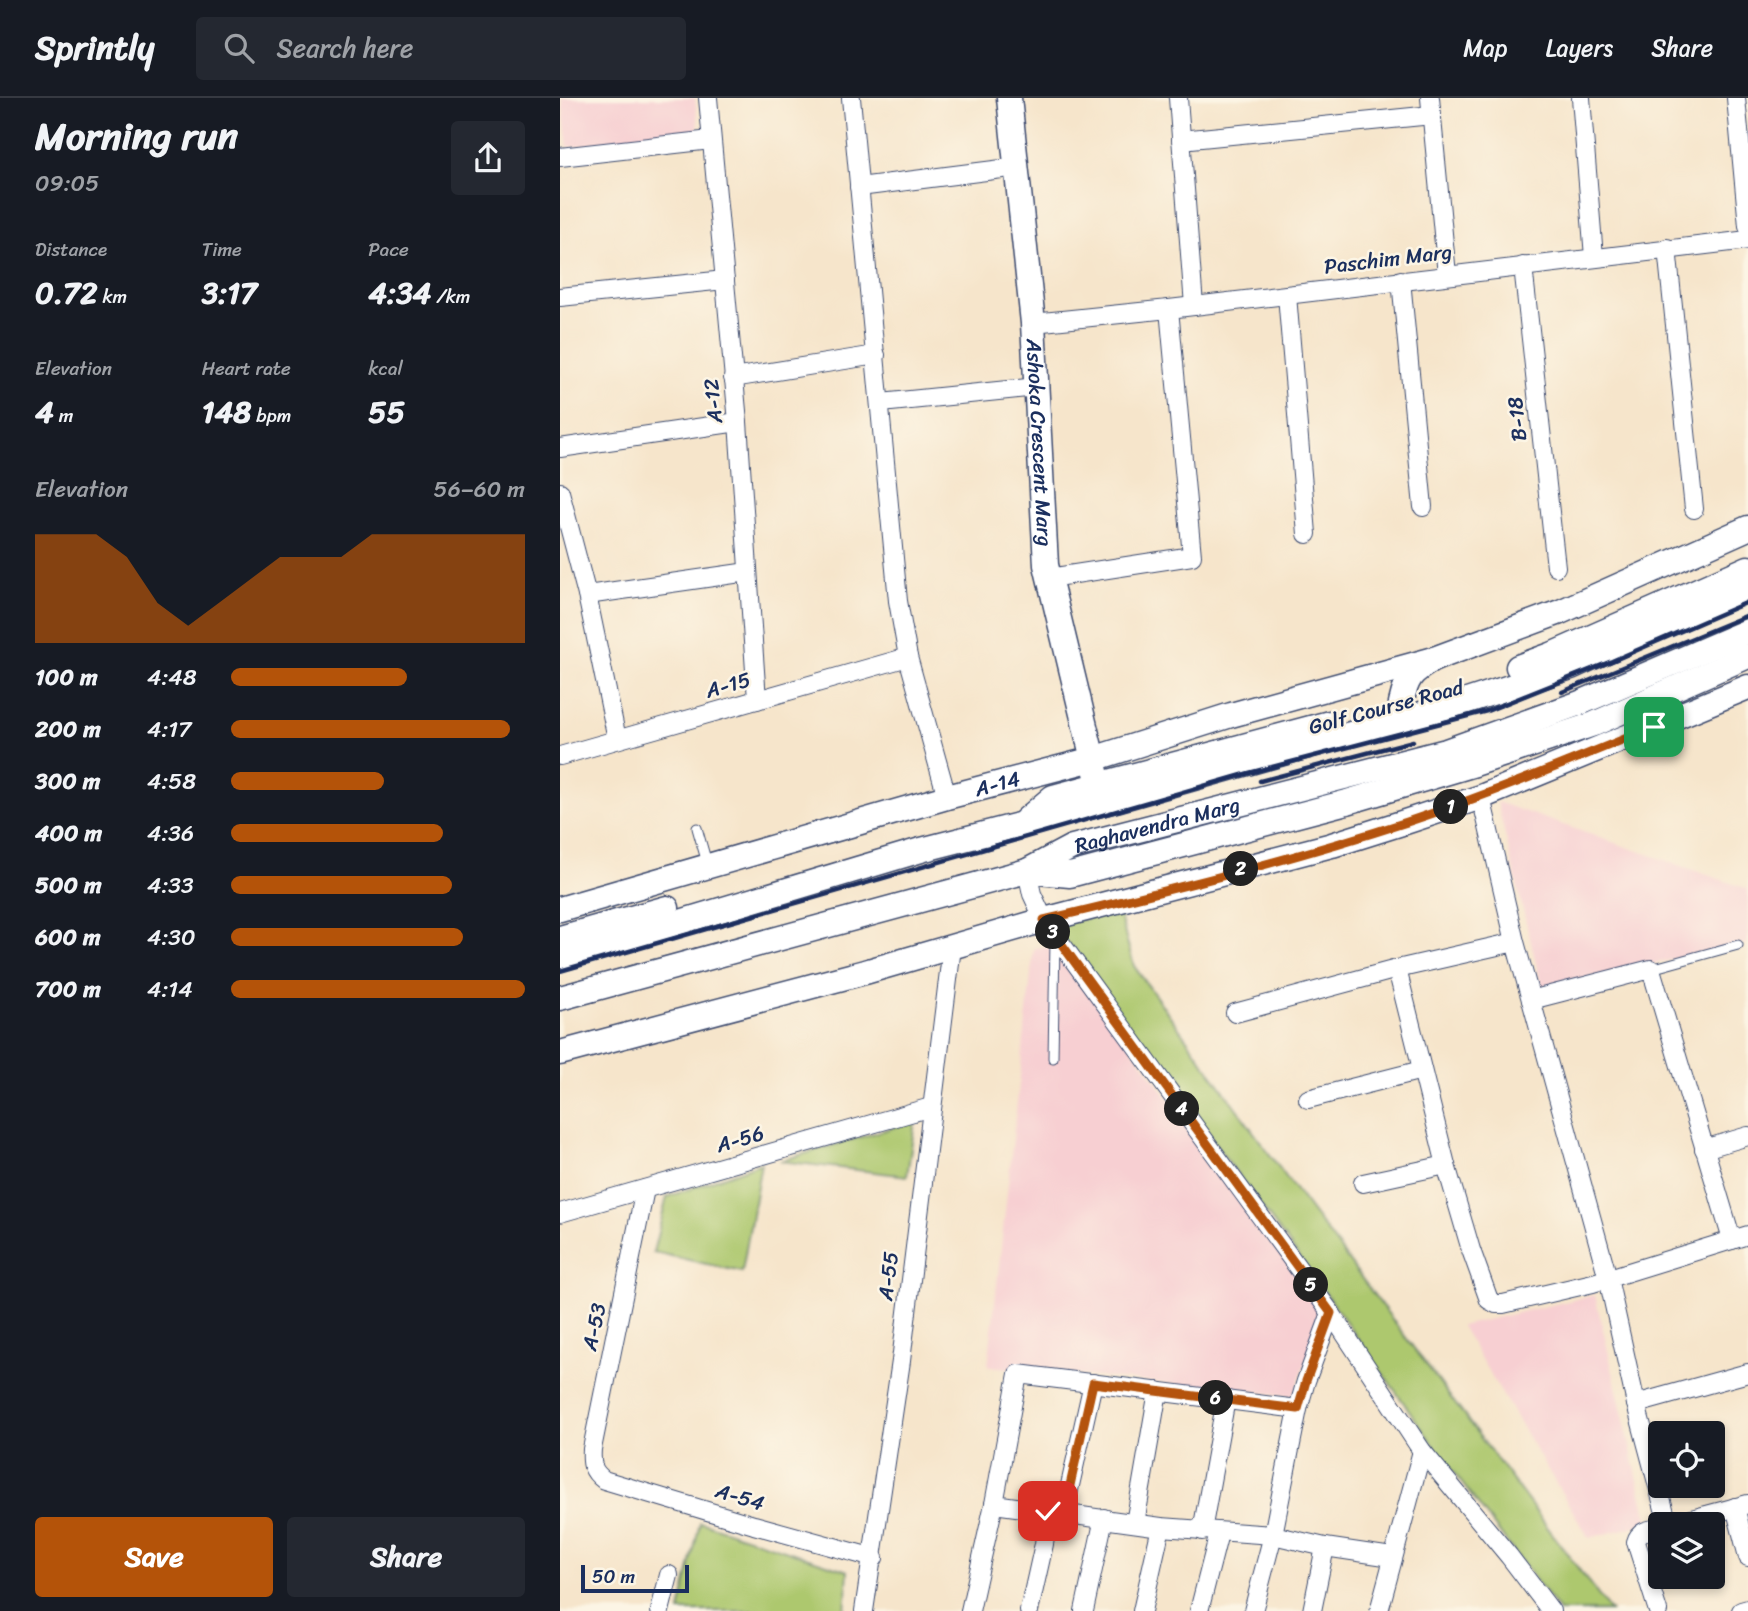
<!DOCTYPE html>
<meta charset="utf-8">
<style>
body{margin:0;font-family:Sriracha,sans-serif;background:#242831;color:#f1f3f6;height:100vh;display:flex;flex-direction:column;font-size:26px;white-space:nowrap}
*{box-sizing:border-box;margin:0}
p{font-size:23px;color:#9ea1a6}
.icon{flex:none;width:38px;height:38px;fill:none;stroke:currentColor;stroke-width:2;stroke-linecap:round;stroke-linejoin:round}
.map{position:relative;flex:1;overflow:hidden}
.side{display:flex;flex-direction:column;background:#171b24;width:560px}
.side>*{flex:none}
.controls{position:absolute;left:1088px;top:1323px;display:grid;gap:14px}
.controls a{display:grid;place-items:center;width:77px;height:77px;border-radius:7px;background:#171b24;box-shadow:0 4px 10px #0003;font-size:35px}
.scale{position:absolute;left:21px;bottom:18px;width:108px;box-sizing:border-box;padding-left:7px;border:4px solid #1b2f5e;border-top:0;font-size:19px;line-height:24px;white-space:nowrap;color:#1b2f5e;-webkit-text-stroke:5px #fcf5e5;paint-order:stroke}
.pin{position:absolute;display:grid;place-items:center;width:60px;height:60px;color:#fff;margin:-30px;border-radius:14px;box-shadow:0 4px 10px #0006}
.km{position:absolute;width:35px;height:35px;margin:-18px;border-radius:50%;background:#222;color:#fff;font-size:19px;line-height:35px;text-align:center}
.round{display:grid;place-items:center;flex:none;width:74px;height:74px;border-radius:7px;background:#242831}
.head{display:flex;align-items:center;justify-content:space-between;height:119px;padding:0 35px}
h1{font-size:38px;font-weight:700;line-height:52px}
.stats{display:grid;grid-template-columns:repeat(3,1fr);gap:10px;height:119px;padding:7px 35px}
.stats div{display:grid;align-content:center}
.stats b{font-size:30px;font-weight:700}
.stats small{font-size:19px;font-weight:400}
.stats p{font-size:19px}
.chart{height:196px;padding:14px 35px}
.chart p{display:flex;justify-content:space-between}
.chart svg{width:100%;height:126px;margin-top:7px;fill:#b45309;opacity:.7}
.button{display:flex;gap:14px;margin-top:auto;padding:14px 35px}
.button a{flex:1;height:80px;border-radius:7px;background:#b45309;color:#fff;font-size:28px;font-weight:700;line-height:80px;text-align:center}
.button a+a{background:#242831;color:#f1f3f6}
ul{padding:0 35px;list-style:none;font-size:23px}
li{display:grid;grid-template-columns:112px 84px 1fr;align-items:center;height:52px}
li i{height:18px;border-radius:9px;background:#b45309}
header{display:flex;align-items:center;gap:42px;box-sizing:border-box;height:98px;padding:0 35px;background:#171b24;border-bottom:2px solid #363941}
header strong{font-size:33px}
nav{display:flex;gap:38px;margin-inline-start:auto;font-size:24px}
.search{width:490px;height:63px;background:#242831;display:flex;align-items:center;gap:18px;box-sizing:border-box;padding:0 24px;border-radius:7px;color:#9ea1a6;font-size:26px}
main{display:flex;flex:1;min-height:0}
.map>svg:first-child{display:block}
.built{fill:#f7cfd2}
.green{fill:#adc86e;stroke:#647c66;stroke-width:2}
.lines{fill:none;stroke-linecap:round;stroke-linejoin:round}
.lane-casing{stroke:#3c4a6e;stroke-width:11}
.street-casing{stroke:#3c4a6e;stroke-width:20}
.secondary-casing{stroke:#3c4a6e;stroke-width:27}
.lane{stroke:#fff;stroke-width:9}
.street{stroke:#fff;stroke-width:18}
.secondary{stroke:#fff;stroke-width:24}
.rail{stroke:#1b2f5e;stroke-width:4.5}
.route-casing{stroke:#fff;stroke-width:14}
.route{stroke:#b45309;stroke-width:9}
.labels{text-anchor:middle;dominant-baseline:central;stroke-width:5;stroke-linejoin:round;paint-order:stroke}
.street-label{font-size:21px;fill:#1b2f5e;stroke:#fcf5e5}
</style>
<header>
<strong>Sprintly</strong>
<div class="search"><svg class="icon" aria-label="search" viewBox="0 0 24 24"><circle cx="10" cy="10" r="6"/><path d="M15 15l6 6"/></svg>Search here</div>
<nav><a>Map</a><a>Layers</a><a>Share</a></nav>
</header>
<main>
<section class="side">
<div class="head"><div><h1>Morning run</h1><p>09:05</p></div><a class="round"><svg class="icon" aria-label="share" viewBox="0 0 24 24"><path d="M12 15V3M7 8l5-5 5 5M5 13v7h14v-7"/></svg></a></div>
<div class="stats">
<div><p>Distance</p><b>0.72<small> km</small></b></div>
<div><p>Time</p><b>3:17</b></div>
<div><p>Pace</p><b>4:34<small> /km</small></b></div>
</div>
<div class="stats">
<div><p>Elevation</p><b>4<small> m</small></b></div>
<div><p>Heart rate</p><b>148<small> bpm</small></b></div>
<div><p>kcal</p><b>55</b></div>
</div>
<div class="chart"><p><span>Elevation</span>56–60 m</p>
<svg viewBox="0 0 160 44" preserveAspectRatio="none"><path d="M0 44V6L10 6L20 6L30 14L40 30L50 38L60 30L70 22L80 14L90 14L100 14L110 6L120 6L130 6L140 6L150 6L160 6V44z"/></svg>
</div>
<ul>
<li><b>100 m</b>4:48<i style="width:60%"></i></li>
<li><b>200 m</b>4:17<i style="width:95%"></i></li>
<li><b>300 m</b>4:58<i style="width:52%"></i></li>
<li><b>400 m</b>4:36<i style="width:72%"></i></li>
<li><b>500 m</b>4:33<i style="width:75%"></i></li>
<li><b>600 m</b>4:30<i style="width:79%"></i></li>
<li><b>700 m</b>4:14<i style="width:100%"></i></li>
</ul>
<div class="button"><a>Save</a><a>Share</a></div>
</section>
<div class="map">
<svg width="1188" height="1513" viewBox="0 0 1188 1513">
<rect width="100%" height="100%" fill="#fcf5e5"/>
<filter id="ink" filterUnits="userSpaceOnUse"><feTurbulence type="fractalNoise" baseFrequency=".0143" numOctaves="2"/><feDisplacementMap in="SourceGraphic" scale="14" xChannelSelector="R" yChannelSelector="G"/><feConvolveMatrix kernelMatrix="1 2 1 2 8 2 1 2 1" color-interpolation-filters="sRGB"/></filter>
<filter id="wash" filterUnits="userSpaceOnUse"><feTurbulence type="fractalNoise" baseFrequency=".00686" numOctaves="4" result="noise"/><feDisplacementMap in="SourceGraphic" scale="28" xChannelSelector="R" yChannelSelector="G"/><feGaussianBlur stdDeviation="1.57" result="paint"/><feColorMatrix in="noise" values="0 0 0 0 0 0 0 0 0 0 0 0 0 0 0 0 0 1.4 0 .05"/><feComposite in="paint" operator="in"/></filter>
<g filter="url(#wash)">
<rect width="100%" height="100%" fill="#f6e5cb"/>
<g class="built">
<path d="M2 0H135L139 35 8 49Z"/>
<path d="M937 704 1188 791V845L982 890Z"/>
<path d="M498 848 764 1215 733 1298 428 1268 474 850Z"/>
<path d="M1035 1197 1088 1425 1029 1440 901 1228Z"/>
</g>
<g class="green">
<path d="M559 815 574 868 726 1079 1050 1513H999L888 1367 769 1200 493 826Z"/>
<path d="M355 1023 347 1078 220 1063Z"/>
<path d="M201 1065 182 1174 93 1154 107 1099Z"/>
<path d="M140 1424 288 1473 285 1513H120Z"/>
</g>
</g>
<g filter="url(#ink)">
<g class="lines">
<defs>
<g id="lane">
<path d="M137 730 147 765"/>
<path d="M1091 871 1178 847"/>
<path d="M493 960 495 843"/>
</g>
<g id="street">
<path d="M148 0 178 324 197 602"/>
<path d="M291 0 338 503 348 559 387 699"/>
<path d="M618 0 634 208"/>
<path d="M870 0 887 177"/>
<path d="M1021 0 1034 159"/>
<path d="M1176 0 1188 128"/>
<path d="M621 42 872 17"/>
<path d="M0 59 151 42"/>
<path d="M299 89 458 69"/>
<path d="M1107 150 1134 411"/>
<path d="M963 168 996 469"/>
<path d="M841 182 863 409"/>
<path d="M727 197 747 436"/>
<path d="M0 199 165 182"/>
<path d="M473 225 609 211 1188 142"/>
<path d="M173 280 316 257"/>
<path d="M321 305 477 289"/>
<path d="M0 350 178 324"/>
<path d="M0 394 27 497 57 641"/>
<path d="M489 480 632 458 609 211"/>
<path d="M27 497 188 474"/>
<path d="M0 658 348 559"/>
<path d="M921 699 955 844 1048 1180 1076 1306 1108 1426"/>
<path d="M467 773 472 796 484 822 771 1215 862 1353 949 1458 991 1513"/>
<path d="M955 844 837 871 886 1067 911 1152 929 1202 936 1206H943L1033 1185 1188 1137"/>
<path d="M971 902 1091 871 1172 1142"/>
<path d="M675 915 837 871"/>
<path d="M748 1001 862 972"/>
<path d="M1144 1051 1188 1038"/>
<path d="M803 1085 886 1067"/>
<path d="M85 1091 32 1351C31 1366 32 1373 44 1382L194 1427 314 1460"/>
<path d="M0 1115 371 1009"/>
<path d="M1076 1306 1188 1275"/>
<path d="M434 1406 601 1429 713 1437 765 1449 832 1459"/>
<path d="M1175 1409 1188 1459"/>
<path d="M504 1414 533 1285"/>
<path d="M575 1425 598 1293"/>
<path d="M1113 1426 1188 1406"/>
<path d="M642 1433 666 1301"/>
<path d="M100 1513 109 1477"/>
<path d="M304 1513 341 1263 392 849"/>
<path d="M410 1513 434 1406 458 1276 738 1311"/>
<path d="M469 1513 484 1446 488 1413"/>
<path d="M524 1513 544 1420"/>
<path d="M582 1513 601 1429"/>
<path d="M639 1513 659 1435"/>
<path d="M693 1513 713 1437 738 1311 746 1283 771 1215"/>
<path d="M752 1513 765 1449"/>
<path d="M819 1513 862 1353"/>
<path d="M1098 1513 1076 1444C1079 1432 1090 1432 1101 1429"/>
<path d="M1181 1513 1188 1511"/>
</g>
<g id="secondary">
<path id="s1" d="M449 0 473 225 486 467 537 678"/>
<path d="M958 569 991 557 1188 470"/>
<path d="M841 605C847 579 851 574 874 561L1000 514 1188 430"/>
<path d="M466 722 493 699 769 625"/>
<path d="M467 773 510 777 787 704 915 666 1034 626 1188 558"/>
<path id="s2" d="M0 811 387 699 533 661 671 617 874 561"/>
<path d="M0 840 107 810"/>
<path d="M0 860 361 752 556 702 904 604 1011 569 1188 489"/>
<path id="s3" d="M0 900 467 773 512 749 886 653 1020 605 1188 533"/>
<path d="M0 955 305 874 484 822 772 747 845 724 921 699 1188 589"/>
</g>
</defs>
<use href="#lane" class="lane-casing"/>
<use href="#street" class="street-casing"/>
<use href="#secondary" class="secondary-casing"/>
<use href="#lane" class="lane"/>
<use href="#street" class="street"/>
<use href="#secondary" class="secondary"/>
<g class="rail">
<path d="M1002 594 1188 517"/>
<path d="M700 683 853 643"/>
<path d="M0 873 689 675 927 613 1052 563 1188 504"/>
</g>
</g>
</g>
<g class="lines" filter="url(#ink)">
<defs>
<path id="route" d="M488 1413 504 1414 533 1285 738 1311 746 1283 771 1215 484 822C606 793 728 763 847 724 931 696 1013 662 1094 629"/>
</defs>
<use href="#route" class="route-casing"/>
<use href="#route" class="route"/>
</g>
<g class="labels">
<g class="street-label">
<text transform="translate(828 161) rotate(-7)">Paschim Marg</text>
<text transform="translate(153 303) rotate(-96)">A-12</text>
<text transform="translate(957 321) rotate(-96)">B-18</text>
<text stroke="none"><textPath href="#s1" startOffset="346">Ashoka Crescent Marg</textPath></text>
<text transform="translate(168 587) rotate(-16)">A-15</text>
<text transform="translate(826 609) rotate(-15)">Golf Course Road</text>
<text stroke="none"><textPath href="#s2" startOffset="455">A-14</textPath></text>
<text stroke="none"><textPath href="#s3" startOffset="623">Raghavendra Marg</textPath></text>
<text transform="translate(180 1041) rotate(-16)">A-56</text>
<text transform="translate(328 1178) rotate(-83)">A-55</text>
<text transform="translate(34 1229) rotate(-78)">A-53</text>
<text transform="translate(180 1399) rotate(17)">A-54</text>
</g>
</g>
</svg>
<div class="controls">
<a><svg class="icon" aria-label="locate" viewBox="0 0 24 24"><circle cx="12" cy="12" r="6"/><path d="M12 2v4M12 18v4M2 12h4M18 12h4"/></svg></a>
<a><svg class="icon" aria-label="layers" viewBox="0 0 24 24"><path d="M12 4l9 5-9 5-9-5zM3 14l9 5 9-5"/></svg></a>
</div>
<div class="scale">50 m</div>
<div class="pin" style="left:1094px;top:629px;background:#1e9e55"><svg class="icon" aria-label="arrive" viewBox="0 0 24 24"><path d="M6 21V4h12l-3 4 3 4H6"/></svg></div>
<div class="pin" style="left:488px;top:1413px;background:#d93025"><svg class="icon" aria-label="check" viewBox="0 0 24 24"><path d="M5 12l5 5 9-10"/></svg></div>
<b class="km" style="left:891px;top:709px">1</b>
<b class="km" style="left:681px;top:771px">2</b>
<b class="km" style="left:493px;top:834px">3</b>
<b class="km" style="left:622px;top:1011px">4</b>
<b class="km" style="left:751px;top:1187px">5</b>
<b class="km" style="left:656px;top:1300px">6</b>
</div>
</main>
